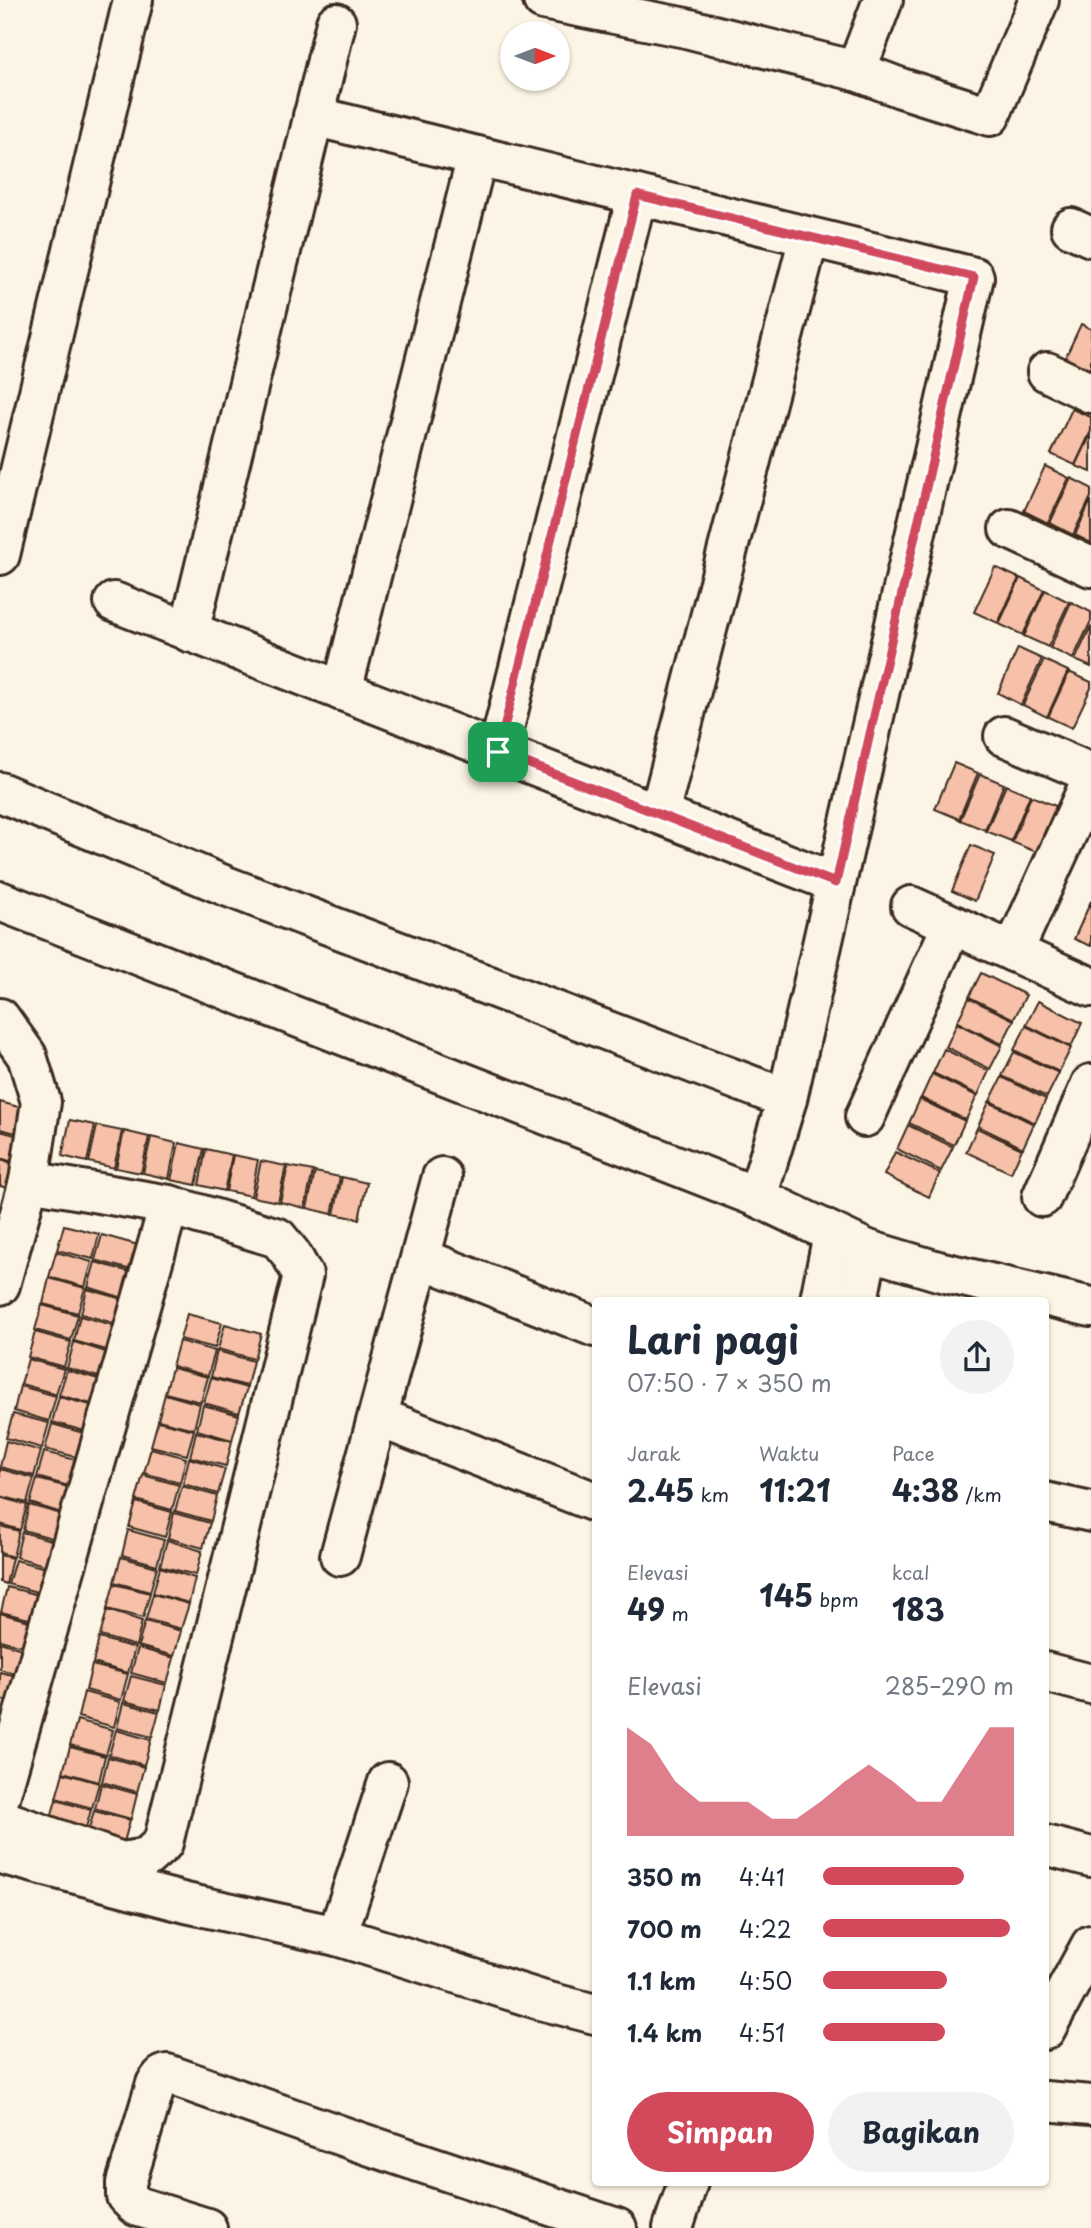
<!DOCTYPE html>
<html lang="id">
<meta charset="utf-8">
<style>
body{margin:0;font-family:"Playpen Sans",sans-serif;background:#f2f2f3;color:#1f2937;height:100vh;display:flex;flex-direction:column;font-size:26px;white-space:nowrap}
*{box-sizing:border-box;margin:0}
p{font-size:23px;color:#747a83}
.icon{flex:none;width:38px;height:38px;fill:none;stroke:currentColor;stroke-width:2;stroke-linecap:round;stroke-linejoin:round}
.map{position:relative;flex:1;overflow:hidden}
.panel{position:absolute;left:592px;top:1297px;width:457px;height:889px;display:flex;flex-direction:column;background:#fff;border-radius:7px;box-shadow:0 2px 5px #0004}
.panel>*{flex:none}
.needle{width:46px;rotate:90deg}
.tools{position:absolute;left:500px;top:21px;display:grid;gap:14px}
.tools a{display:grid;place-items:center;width:70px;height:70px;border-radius:50%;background:#fff;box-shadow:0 2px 5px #0004;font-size:35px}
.pin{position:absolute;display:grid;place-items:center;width:60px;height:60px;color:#fff;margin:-30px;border-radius:14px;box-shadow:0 4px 10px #0006}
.round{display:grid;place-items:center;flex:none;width:74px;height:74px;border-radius:37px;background:#f2f2f3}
.head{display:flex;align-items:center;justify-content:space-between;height:119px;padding:0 35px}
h1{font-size:38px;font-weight:700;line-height:52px}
.metrics{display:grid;grid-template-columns:repeat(3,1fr);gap:10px;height:119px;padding:7px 35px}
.metrics div{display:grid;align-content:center}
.metrics b{font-size:30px;font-weight:700}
.metrics small{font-size:19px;font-weight:400}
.metrics p{font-size:19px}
.chart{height:196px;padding:14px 35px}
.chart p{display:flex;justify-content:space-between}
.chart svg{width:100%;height:126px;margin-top:7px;fill:#d1495b;opacity:.7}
.primary-button{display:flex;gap:14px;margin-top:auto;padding:14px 35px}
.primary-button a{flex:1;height:80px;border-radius:42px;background:#d1495b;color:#fff;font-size:28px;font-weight:700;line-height:80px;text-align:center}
.primary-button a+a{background:#f2f2f3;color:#1f2937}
ul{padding:0 35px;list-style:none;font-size:23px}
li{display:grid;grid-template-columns:112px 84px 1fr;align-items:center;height:52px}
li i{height:18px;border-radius:9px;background:#d1495b}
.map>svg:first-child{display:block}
.building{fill:#f6c0a9;stroke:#3b2a1e;stroke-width:2}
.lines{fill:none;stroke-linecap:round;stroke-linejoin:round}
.minor-casing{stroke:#3b2a1e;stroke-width:44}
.tertiary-casing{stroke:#3b2a1e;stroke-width:44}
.minor{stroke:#fcf5e5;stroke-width:38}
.tertiary{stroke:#fcf5e5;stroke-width:38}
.route-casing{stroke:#fff;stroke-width:14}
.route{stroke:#d1495b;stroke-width:9}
</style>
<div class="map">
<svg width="1091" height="2228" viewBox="0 0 1091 2228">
<rect width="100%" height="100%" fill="#fcf5e5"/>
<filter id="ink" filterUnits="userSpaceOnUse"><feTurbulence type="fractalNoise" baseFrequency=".0143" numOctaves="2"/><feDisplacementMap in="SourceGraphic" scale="14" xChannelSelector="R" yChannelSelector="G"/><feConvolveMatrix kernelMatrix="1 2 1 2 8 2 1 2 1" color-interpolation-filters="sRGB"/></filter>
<g filter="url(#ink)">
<g class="building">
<path d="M1081 324 1091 329V366L1084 380 1060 369Z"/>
<path d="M1072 409 1091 417V431L1075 465 1051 454Z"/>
<path d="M1091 434V472L1076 466Z"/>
<path d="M1045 466 1069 478 1048 523 1024 511Z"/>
<path d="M1071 478 1091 488V497L1073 535 1050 523Z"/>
<path d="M1091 500V543L1075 535Z"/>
<path d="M995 567 1019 578 998 623 974 612Z"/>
<path d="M1020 578 1044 590 1023 635 999 624Z"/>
<path d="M1045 590 1069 602 1048 647 1024 636Z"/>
<path d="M1071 602 1091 612V621L1073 659 1050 648Z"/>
<path d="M1091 626V667L1075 660Z"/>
<path d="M1018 648 1042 659 1021 705 998 693Z"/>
<path d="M1044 660 1068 671 1047 717 1023 705Z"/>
<path d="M1069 672 1091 682V688L1072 728 1048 717Z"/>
<path d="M954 763 978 773 959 819 935 809Z"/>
<path d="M980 774 1004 784 985 830 960 820Z"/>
<path d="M1006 785 1030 795 1011 841 986 831Z"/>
<path d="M1031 796 1056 806 1036 852 1012 842Z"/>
<path d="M971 845 995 855 975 901 952 891Z"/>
<path d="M1091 901V946L1074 939Z"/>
<path d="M981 973 1026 995 1014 1019 969 997Z"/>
<path d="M969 998 1014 1020 1002 1044 957 1022Z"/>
<path d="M1038 1001 1082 1023 1071 1047 1026 1025Z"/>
<path d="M957 1023 1002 1046 990 1069 946 1047Z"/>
<path d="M1026 1026 1071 1048 1059 1072 1014 1050Z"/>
<path d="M944 1049 989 1071 978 1095 933 1073Z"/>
<path d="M1014 1052 1059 1073 1047 1097 1002 1076Z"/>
<path d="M932 1074 977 1096 966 1120 921 1098Z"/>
<path d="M1002 1077 1046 1099 1035 1123 990 1101Z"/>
<path d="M920 1099 965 1121 954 1145 909 1123Z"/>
<path d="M0 1102 26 1109 20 1134 0 1129Z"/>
<path d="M989 1102 1034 1124 1023 1148 978 1126Z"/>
<path d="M70 1120 95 1125 87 1162 62 1156Z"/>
<path d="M908 1125 953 1147 941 1171 897 1149Z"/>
<path d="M97 1126 122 1131 114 1168 89 1162Z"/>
<path d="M977 1128 1022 1149 1011 1173 966 1152Z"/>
<path d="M0 1131 19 1136 13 1162 0 1158Z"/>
<path d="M124 1131 149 1137 141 1173 116 1168Z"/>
<path d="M151 1137 176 1143 169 1179 143 1173Z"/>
<path d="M179 1143 204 1149 196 1185 171 1180Z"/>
<path d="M206 1149 232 1155 224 1191 199 1185Z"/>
<path d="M895 1152 940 1173 929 1197 884 1175Z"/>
<path d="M233 1155 258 1160 251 1196 226 1191Z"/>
<path d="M0 1160 13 1163 7 1188 0 1186Z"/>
<path d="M261 1161 286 1166 278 1202 253 1197Z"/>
<path d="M288 1166 313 1171 305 1208 280 1202Z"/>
<path d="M315 1172 340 1177 332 1214 307 1208Z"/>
<path d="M342 1177 367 1183 359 1219 334 1214Z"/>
<path d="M64 1225 99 1234 93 1259 57 1250Z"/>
<path d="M102 1235 138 1245 131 1270 95 1260Z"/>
<path d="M56 1252 92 1262 85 1287 49 1277Z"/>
<path d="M95 1262 130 1272 123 1298 88 1287Z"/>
<path d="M49 1278 85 1288 78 1313 43 1304Z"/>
<path d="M87 1289 123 1299 117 1324 81 1314Z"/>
<path d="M42 1305 78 1315 71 1340 35 1330Z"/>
<path d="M187 1314 222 1323 215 1348 180 1339Z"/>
<path d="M80 1316 116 1326 110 1351 74 1341Z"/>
<path d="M225 1324 261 1334 254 1359 218 1349Z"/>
<path d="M35 1332 71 1342 64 1367 28 1357Z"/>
<path d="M179 1341 215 1351 208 1376 172 1366Z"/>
<path d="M74 1342 109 1353 102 1378 67 1368Z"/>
<path d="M217 1351 253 1361 247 1386 211 1377Z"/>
<path d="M28 1359 64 1369 56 1394 21 1384Z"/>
<path d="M172 1368 208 1377 201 1402 165 1393Z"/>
<path d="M67 1370 102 1380 95 1405 59 1395Z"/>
<path d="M211 1378 247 1388 239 1413 204 1403Z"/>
<path d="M20 1386 56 1396 49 1421 14 1411Z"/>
<path d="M165 1394 200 1404 194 1429 158 1420Z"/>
<path d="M59 1397 95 1406 88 1432 52 1422Z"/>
<path d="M203 1405 239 1415 232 1440 197 1430Z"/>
<path d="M13 1414 49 1423 42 1448 6 1438Z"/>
<path d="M158 1421 194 1430 187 1455 151 1446Z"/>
<path d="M52 1424 87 1434 80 1458 45 1449Z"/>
<path d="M196 1432 232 1441 226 1466 190 1457Z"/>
<path d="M6 1441 41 1451 34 1476 0 1467Z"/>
<path d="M151 1448 186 1458 180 1483 144 1473Z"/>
<path d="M44 1452 80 1461 72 1487 37 1477Z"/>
<path d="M189 1458 225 1469 218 1494 183 1484Z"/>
<path d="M0 1469 34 1478 27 1503 0 1496Z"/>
<path d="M143 1475 179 1485 172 1510 136 1500Z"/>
<path d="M37 1479 72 1488 65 1514 30 1503Z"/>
<path d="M182 1486 217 1496 211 1521 175 1511Z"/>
<path d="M0 1497 27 1505 20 1530 0 1524Z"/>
<path d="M136 1502 172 1512 165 1537 129 1527Z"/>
<path d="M29 1505 65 1515 59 1540 23 1530Z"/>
<path d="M174 1513 210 1523 203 1548 168 1538Z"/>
<path d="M0 1526 19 1531 13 1557 0 1553Z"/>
<path d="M128 1530 164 1540 157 1565 122 1555Z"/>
<path d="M22 1532 58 1542 51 1567 16 1557Z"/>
<path d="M167 1540 202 1551 196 1575 160 1566Z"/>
<path d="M0 1555 12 1558 6 1584 0 1582Z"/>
<path d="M121 1557 157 1567 150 1592 114 1582Z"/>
<path d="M15 1560 50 1569 44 1594 8 1584Z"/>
<path d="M160 1567 195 1578 189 1603 153 1593Z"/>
<path d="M114 1584 150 1593 143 1618 107 1609Z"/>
<path d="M7 1587 43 1596 37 1621 1 1612Z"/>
<path d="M153 1594 189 1604 181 1629 146 1619Z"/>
<path d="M107 1610 142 1621 136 1646 100 1636Z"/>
<path d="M0 1613 36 1623 29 1648 0 1640Z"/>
<path d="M145 1621 181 1631 174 1656 138 1646Z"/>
<path d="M99 1638 135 1648 128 1673 93 1663Z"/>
<path d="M0 1642 28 1651 22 1676 0 1669Z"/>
<path d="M138 1648 174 1658 167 1683 131 1673Z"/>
<path d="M92 1665 128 1674 121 1700 86 1690Z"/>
<path d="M0 1672 21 1677 14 1703 0 1699Z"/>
<path d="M131 1676 166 1685 160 1710 124 1701Z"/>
<path d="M84 1692 120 1702 114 1727 78 1717Z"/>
<path d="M123 1703 159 1712 152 1737 117 1728Z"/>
<path d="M77 1720 113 1730 106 1755 70 1745Z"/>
<path d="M116 1730 151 1740 144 1765 109 1755Z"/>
<path d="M70 1747 105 1756 99 1782 63 1772Z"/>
<path d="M108 1757 144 1767 137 1792 102 1782Z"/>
<path d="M63 1773 99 1783 92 1808 56 1798Z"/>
<path d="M101 1784 137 1794 131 1819 95 1809Z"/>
<path d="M56 1800 91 1810 84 1835 49 1825Z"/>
<path d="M94 1811 130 1820 123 1846 87 1836Z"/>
</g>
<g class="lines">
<defs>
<g id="minor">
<path d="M543 0 686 28 856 71 883 0"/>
<path d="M856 71 901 88 990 116 1039 0"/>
<path d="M313 116 974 277 787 1099"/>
<path d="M1071 228 1091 237"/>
<path d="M1047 372 1091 393"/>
<path d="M1009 529 1091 567"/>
<path d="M0 555 133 0"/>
<path d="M114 602 836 883"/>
<path d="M189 632 336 23"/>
<path d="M342 691 477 156"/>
<path d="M1004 736 1091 773"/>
<path d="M498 752 637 195"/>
<path d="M659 814 809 237"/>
<path d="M911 906 1091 987"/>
<path d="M1013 952 1091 781"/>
<path d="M0 1018 27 1056 41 1102 29 1181 0 1285"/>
<path d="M865 1117 952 925"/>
<path d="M1042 1197 1091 1084"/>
<path d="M421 1258 595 1327"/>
<path d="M820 1300 833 1234"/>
<path d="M858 1300 868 1250"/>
<path d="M378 1417 595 1502"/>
<path d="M1045 1502 1091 1512"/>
<path d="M340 1556 442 1177"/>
<path d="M1045 1672 1091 1684"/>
<path d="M0 1797 169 1205 29 1181"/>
<path d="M0 1819 122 1862 146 1858 163 1843 303 1275 291 1254 278 1238 169 1205"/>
<path d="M1045 1845 1091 1857"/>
<path d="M0 1854 186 1903 337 1936 541 2000 595 2014"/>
<path d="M337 1936 388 1782"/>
<path d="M1045 2030 1091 1945"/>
<path d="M1045 2101 1091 2105"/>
<path d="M207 2228 136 2206 126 2196V2183L156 2084 162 2076 167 2074 359 2142 617 2228"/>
<path d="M673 2228 688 2182"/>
</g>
<g id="tertiary">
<path d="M0 792 226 886 787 1099 757 1197 868 1250 938 1271 1091 1307"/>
<path d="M0 901 757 1197"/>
</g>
</defs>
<use href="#minor" class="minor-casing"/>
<use href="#tertiary" class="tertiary-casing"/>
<use href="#minor" class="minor"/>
<use href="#tertiary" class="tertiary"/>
</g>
</g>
<g class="lines" filter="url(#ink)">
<defs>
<path id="route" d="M637 195 974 277 836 883 498 752Z"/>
</defs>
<use href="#route" class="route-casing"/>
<use href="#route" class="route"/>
</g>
</svg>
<div class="tools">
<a><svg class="needle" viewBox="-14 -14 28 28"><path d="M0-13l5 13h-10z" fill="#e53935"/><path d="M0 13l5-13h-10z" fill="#747a83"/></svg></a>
</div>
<div class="pin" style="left:498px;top:752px;background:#1e9e55"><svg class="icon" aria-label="arrive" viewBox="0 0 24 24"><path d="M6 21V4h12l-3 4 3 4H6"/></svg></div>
<section class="panel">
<div class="head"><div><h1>Lari pagi</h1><p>07:50 · 7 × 350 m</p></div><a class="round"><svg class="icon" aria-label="share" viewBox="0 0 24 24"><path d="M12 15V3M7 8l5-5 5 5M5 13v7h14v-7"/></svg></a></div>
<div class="metrics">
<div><p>Jarak</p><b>2.45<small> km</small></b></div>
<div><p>Waktu</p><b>11:21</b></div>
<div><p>Pace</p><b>4:38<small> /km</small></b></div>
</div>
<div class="metrics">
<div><p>Elevasi</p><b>49<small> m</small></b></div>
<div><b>145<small> bpm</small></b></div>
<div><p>kcal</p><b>183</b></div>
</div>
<div class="chart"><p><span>Elevasi</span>285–290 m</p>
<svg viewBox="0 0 160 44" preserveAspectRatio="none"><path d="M0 44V6L10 12L20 25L30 32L40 32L50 32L60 38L70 38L80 32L90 25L100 19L110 25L120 32L130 32L140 19L150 6L160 6V44z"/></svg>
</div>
<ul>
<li><b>350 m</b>4:41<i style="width:74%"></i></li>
<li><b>700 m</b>4:22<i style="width:98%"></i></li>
<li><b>1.1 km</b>4:50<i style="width:65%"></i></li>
<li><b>1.4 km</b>4:51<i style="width:64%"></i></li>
</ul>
<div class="primary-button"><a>Simpan</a><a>Bagikan</a></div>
</section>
</div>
